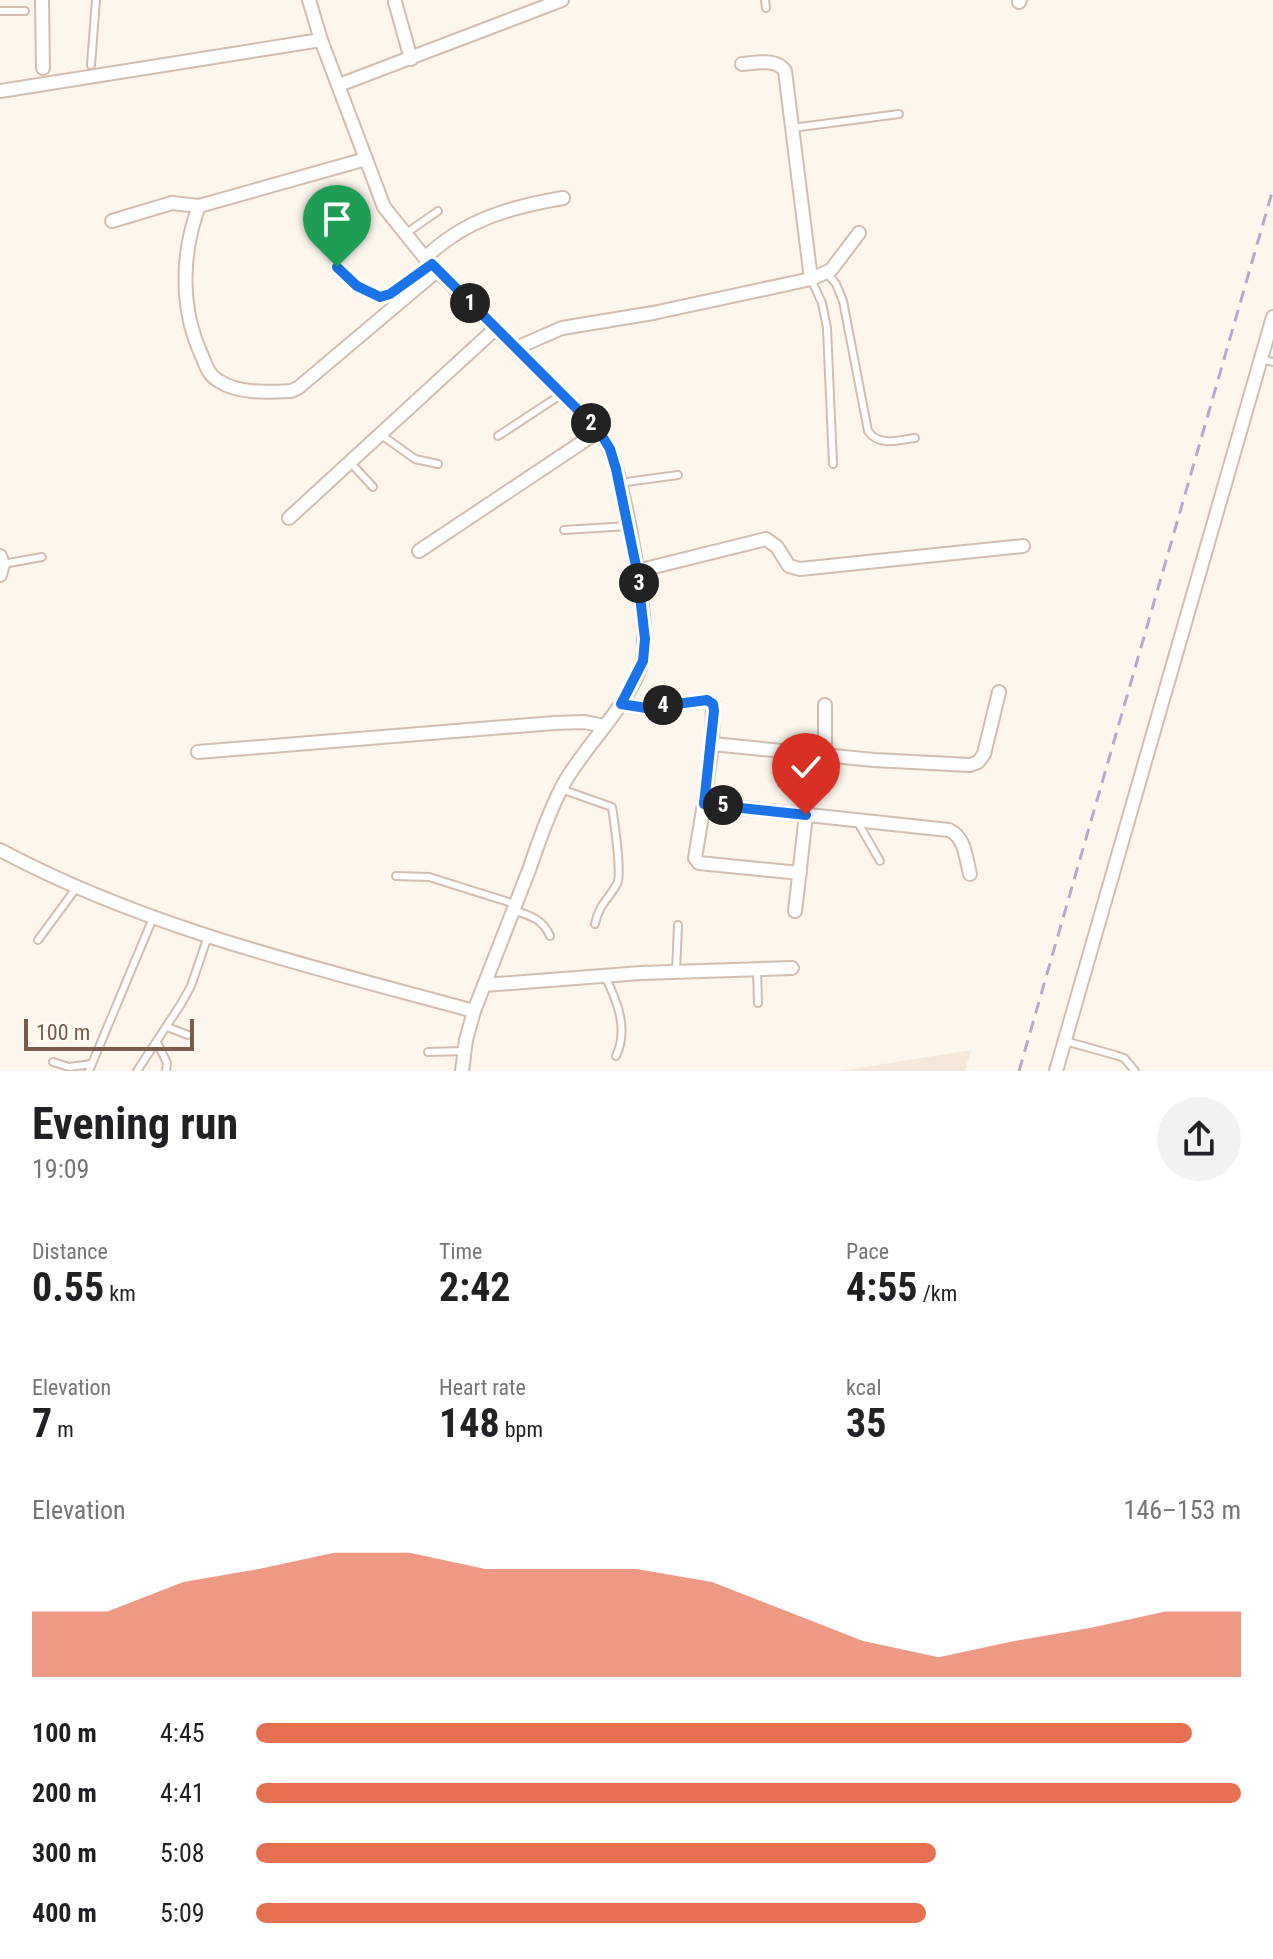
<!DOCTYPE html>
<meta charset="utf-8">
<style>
body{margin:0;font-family:"Roboto Condensed",sans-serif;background:#f2f2f2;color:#202124;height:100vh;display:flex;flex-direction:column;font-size:30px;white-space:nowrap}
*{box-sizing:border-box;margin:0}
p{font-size:26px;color:#757577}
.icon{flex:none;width:44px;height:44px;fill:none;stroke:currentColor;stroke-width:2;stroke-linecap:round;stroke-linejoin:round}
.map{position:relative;height:1071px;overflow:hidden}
.side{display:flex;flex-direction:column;background:#fff;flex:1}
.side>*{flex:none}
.scale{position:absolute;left:24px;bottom:20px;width:170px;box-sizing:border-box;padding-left:8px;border:4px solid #7a5c4d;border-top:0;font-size:22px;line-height:28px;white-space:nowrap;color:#7a5c4d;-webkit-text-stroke:6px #fffaf3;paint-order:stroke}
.pin{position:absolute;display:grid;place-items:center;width:68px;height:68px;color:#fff;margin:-82px -34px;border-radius:50% 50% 50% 0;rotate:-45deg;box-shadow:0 0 8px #0007}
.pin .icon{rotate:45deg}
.km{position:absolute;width:40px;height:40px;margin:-20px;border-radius:50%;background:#222;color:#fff;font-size:22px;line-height:40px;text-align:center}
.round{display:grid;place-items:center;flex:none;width:84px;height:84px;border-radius:42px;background:#f2f2f2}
.overview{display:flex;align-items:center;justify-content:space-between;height:136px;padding:0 32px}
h1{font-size:44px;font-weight:700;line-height:60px}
.metrics{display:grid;grid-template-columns:repeat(3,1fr);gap:12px;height:136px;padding:8px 32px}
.metrics div{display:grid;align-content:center}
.metrics b{font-size:40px;font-weight:700}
.metrics small{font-size:22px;font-weight:400}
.metrics p{font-size:22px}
.chart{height:224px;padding:16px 32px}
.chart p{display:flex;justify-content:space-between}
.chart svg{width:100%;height:144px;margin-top:8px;fill:#e76f51;opacity:.7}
ul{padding:0 32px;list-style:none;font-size:26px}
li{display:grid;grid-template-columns:128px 96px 1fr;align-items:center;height:60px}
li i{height:20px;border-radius:10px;background:#e76f51}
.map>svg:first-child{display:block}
.residential{fill:#f5e8da}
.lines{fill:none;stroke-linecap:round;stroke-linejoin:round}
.lane-casing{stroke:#d1beb0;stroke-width:10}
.street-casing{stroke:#d1beb0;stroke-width:16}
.lane{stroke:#fff;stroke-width:6}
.street{stroke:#fff;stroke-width:12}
.rail{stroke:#b9a8c9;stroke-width:3;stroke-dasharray:12 8;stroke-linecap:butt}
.route-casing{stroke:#fff;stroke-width:16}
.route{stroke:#1a73e8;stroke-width:10}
</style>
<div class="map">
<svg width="1273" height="1071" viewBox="0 0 1273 1071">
<rect width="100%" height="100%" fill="#fdf6ec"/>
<path class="residential" d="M971 1050 965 1071H840Z"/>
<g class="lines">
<defs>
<g id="lane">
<path d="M765 0 766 8"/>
<path d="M0 11H25"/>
<path d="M91 65 96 0"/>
<path d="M792 128 899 114"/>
<path d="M405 234 438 211"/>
<path d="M337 267 357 286 380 297 390 294 432 264"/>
<path d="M827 273 836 284 843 301 868 431C879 447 898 440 915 438"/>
<path d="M811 279 822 303 827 328 833 464"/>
<path d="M1261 359 1273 362"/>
<path d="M380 434 415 459 438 464"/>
<path d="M498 436 562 394"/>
<path d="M350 462 373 487"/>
<path d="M619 483 678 475"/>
<path d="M564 530 628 526"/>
<path d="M3 564 42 557"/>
<path d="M561 789 612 807C614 820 622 875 617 884 608 900 599 904 595 924"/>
<path d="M857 821 880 861"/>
<path d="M396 876 429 877 515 904"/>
<path d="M513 910C529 915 543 919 550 936"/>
<path d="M38 940 77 887"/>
<path d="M757 969 758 1003"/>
<path d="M676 972 678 925"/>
<path d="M605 976C617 1001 629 1029 616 1056"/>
<path d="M167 1027 188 1035"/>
<path d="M1065 1041 1115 1055 1124 1058 1135 1071"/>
<path d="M157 1042 167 1063 166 1071"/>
<path d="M428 1052 464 1051"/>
<path d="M53 1062 69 1067 92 1064"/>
<path d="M89 1071 153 918"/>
<path d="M137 1071 181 1004 191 986 208 936"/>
</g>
<g id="street">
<path d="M42 0 43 68"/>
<path d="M309 0 321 40 384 207 425 258 583 415C593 425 603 435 609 448 624 480 652 632 642 663 626 710 586 743 563 785 549 812 539 841 529 870 511 917 492 964 474 1011L466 1040 462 1071"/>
<path d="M395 2 411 59"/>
<path d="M1019 2 1020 0"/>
<path d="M742 64C756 63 777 58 785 71L811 279"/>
<path d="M339 85 562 0"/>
<path d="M0 91 321 40"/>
<path d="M366 159 199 206C181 254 180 309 202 356 206 366 209 376 219 381 238 394 269 392 291 391L298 388 438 270"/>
<path d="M112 221 172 203 199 206"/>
<path d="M425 258C464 220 510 207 563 198"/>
<path d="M516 348 562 328 653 313 811 279 831 270 859 233"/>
<path d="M289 518 495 329"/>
<path d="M419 551 599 431"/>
<path d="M0 556 3 564 0 575"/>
<path d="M637 571 766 539 777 547 789 566 800 569 1023 546"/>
<path d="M621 704 646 708 707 700 713 704 712 744 704 804 949 830C965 837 966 858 970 874"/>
<path d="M712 744 874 760 970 765 978 762 984 754 999 692"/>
<path d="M198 752 554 723 584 722 605 726"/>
<path d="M825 755V705"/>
<path d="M704 804 695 858 699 863 800 873"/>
<path d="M0 850C148 929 313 967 474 1011"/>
<path d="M795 911 806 815"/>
<path d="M484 985 641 973 792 968"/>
<path d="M1056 1071 1273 317"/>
</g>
</defs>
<use href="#lane" class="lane-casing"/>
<use href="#street" class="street-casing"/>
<use href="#lane" class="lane"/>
<use href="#street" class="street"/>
<path class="rail" d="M1019 1071 1273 189"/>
</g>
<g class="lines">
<defs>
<path id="route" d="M337 267 357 286 380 297 390 294 432 264 599 431 610 449 616 469 637 571 645 639 643 661 621 704 646 708 707 700 713 704 714 711 704 804 806 815"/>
</defs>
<use href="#route" class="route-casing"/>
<use href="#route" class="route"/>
</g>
</svg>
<div class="scale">100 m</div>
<div class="pin" style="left:337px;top:267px;background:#1e9e55"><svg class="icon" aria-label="arrive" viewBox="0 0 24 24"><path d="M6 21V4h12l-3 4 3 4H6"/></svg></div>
<div class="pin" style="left:806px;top:815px;background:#d93025"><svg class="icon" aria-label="check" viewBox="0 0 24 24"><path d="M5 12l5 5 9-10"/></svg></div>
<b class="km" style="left:470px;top:303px">1</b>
<b class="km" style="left:591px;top:423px">2</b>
<b class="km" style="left:639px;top:583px">3</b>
<b class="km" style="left:663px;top:705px">4</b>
<b class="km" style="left:723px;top:805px">5</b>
</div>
<section class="side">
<div class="overview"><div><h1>Evening run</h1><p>19:09</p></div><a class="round"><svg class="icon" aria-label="share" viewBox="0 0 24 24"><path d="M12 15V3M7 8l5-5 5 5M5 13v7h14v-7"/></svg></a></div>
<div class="metrics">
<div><p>Distance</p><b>0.55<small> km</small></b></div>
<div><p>Time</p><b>2:42</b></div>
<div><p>Pace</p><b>4:55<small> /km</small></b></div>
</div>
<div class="metrics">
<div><p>Elevation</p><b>7<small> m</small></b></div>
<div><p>Heart rate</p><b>148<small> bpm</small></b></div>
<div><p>kcal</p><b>35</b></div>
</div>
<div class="chart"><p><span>Elevation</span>146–153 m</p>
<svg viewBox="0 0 160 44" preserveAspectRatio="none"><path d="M0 44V24L10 24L20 15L30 11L40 6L50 6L60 11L70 11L80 11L90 15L100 24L110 33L120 38L130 33L140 29L150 24L160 24V44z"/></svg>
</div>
<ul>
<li><b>100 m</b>4:45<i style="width:95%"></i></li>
<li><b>200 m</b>4:41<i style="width:100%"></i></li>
<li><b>300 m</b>5:08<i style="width:69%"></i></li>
<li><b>400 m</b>5:09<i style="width:68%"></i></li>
</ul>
</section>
